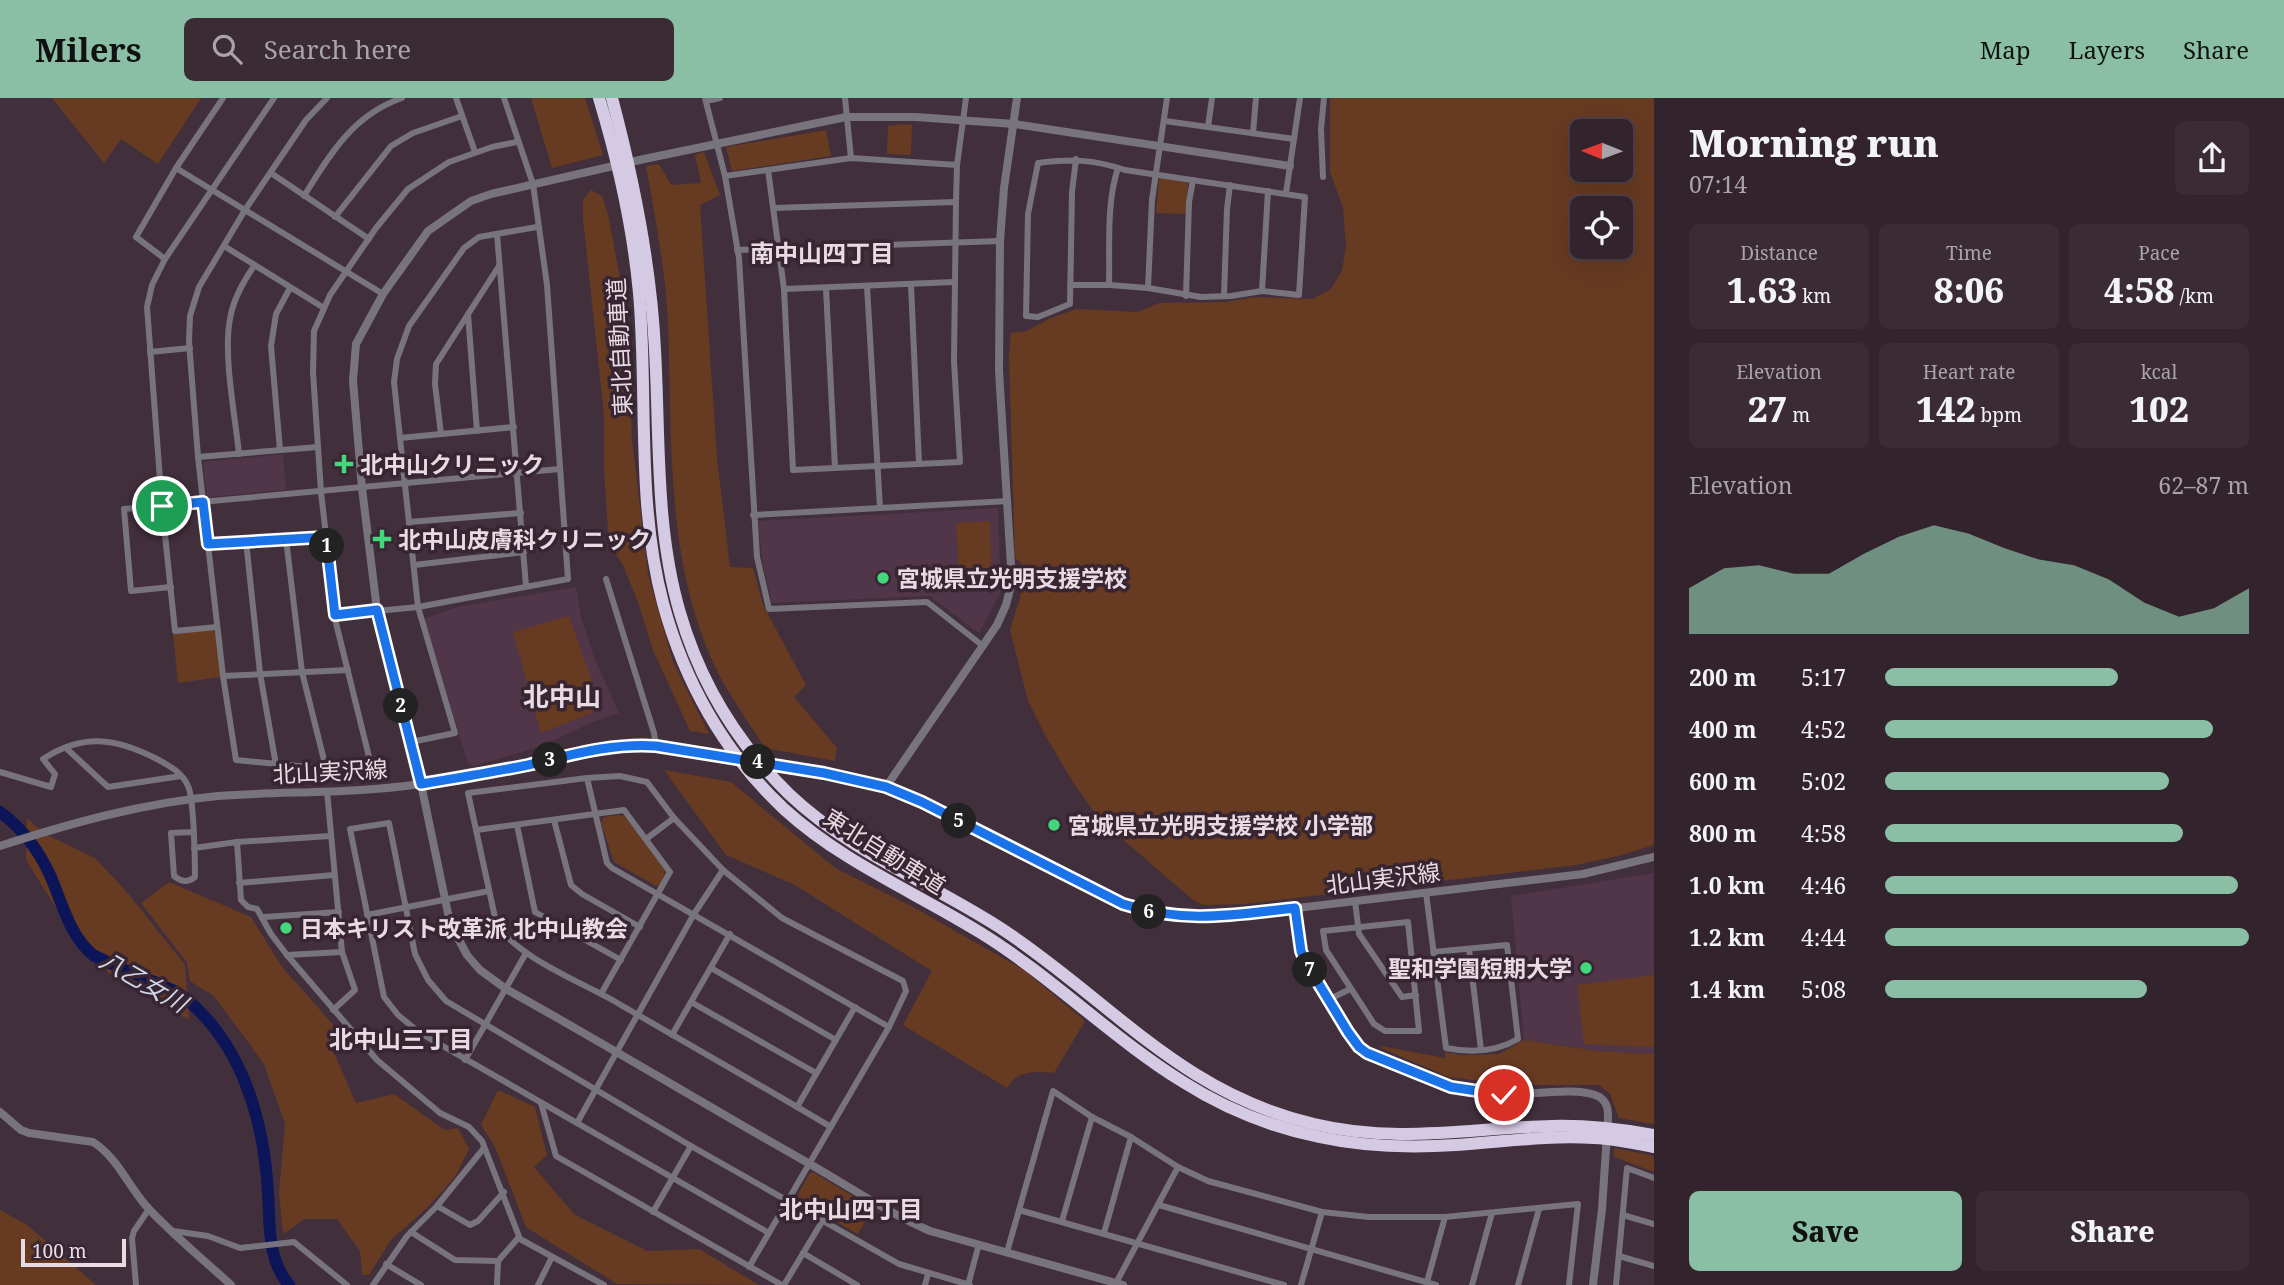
<!DOCTYPE html>
<meta charset="utf-8">
<style>
body{margin:0;font-family:"Noto Serif","Noto Sans JP",serif;background:#3a2b35;color:#f1f3f6;height:100vh;display:flex;flex-direction:column;font-size:26px;white-space:nowrap}
*{box-sizing:border-box;margin:0}
p{font-size:23px;color:#a8a4aa}
.icon{flex:none;width:38px;height:38px;fill:none;stroke:currentColor;stroke-width:2;stroke-linecap:round;stroke-linejoin:round}
.map{position:relative;flex:1;overflow:hidden}
.panel{display:flex;flex-direction:column;background:#32232d;width:630px}
.panel>*{flex:none}
.needle{width:46px;rotate:271deg}
.buttons{position:absolute;left:1570px;top:21px;display:grid;gap:14px}
.buttons a{display:grid;place-items:center;width:63px;height:63px;border-radius:10px;background:#32232d;box-shadow:0 7px 28px #0002,0 0 0 2px #4d4049;font-size:35px}
.scale{position:absolute;left:21px;bottom:18px;width:105px;box-sizing:border-box;padding-left:7px;border:4px solid #e8dbe4;border-top:0;font-size:19px;line-height:24px;white-space:nowrap;color:#e8dbe4;-webkit-text-stroke:5px #382532;paint-order:stroke}
.pin{position:absolute;display:grid;place-items:center;width:60px;height:60px;color:#fff;margin:-30px;border:4px solid #fff;border-radius:50%;box-shadow:0 2px 7px #0007}
.km{position:absolute;width:35px;height:35px;margin:-18px;border-radius:50%;background:#222;color:#fff;font-size:19px;line-height:35px;text-align:center}
.round{display:grid;place-items:center;flex:none;width:74px;height:74px;border-radius:10px;background:#3a2b35}
.head{display:flex;align-items:center;justify-content:space-between;height:119px;padding:0 35px}
h1{font-size:38px;font-weight:800;line-height:52px}
.metrics{display:grid;grid-template-columns:repeat(3,1fr);gap:10px;height:119px;padding:7px 35px}
.metrics div{display:grid;align-content:center;border-radius:10px;background:#3a2b35;text-align:center}
.metrics b{font-size:35px;font-weight:800}
.metrics small{font-size:19px;font-weight:400}
.metrics p{font-size:19px}
.chart{height:196px;padding:14px 35px}
.chart p{display:flex;justify-content:space-between}
.chart svg{width:100%;height:126px;margin-top:7px;fill:#8abfa5;opacity:.7}
.button{display:flex;gap:14px;margin-top:auto;padding:14px 35px}
.button a{flex:1;height:80px;border-radius:10px;background:#8abfa5;color:#111;font-size:28px;font-weight:800;line-height:80px;text-align:center}
.button a+a{background:#3a2b35;color:#f1f3f6}
ul{padding:0 35px;list-style:none;font-size:23px}
li{display:grid;grid-template-columns:112px 84px 1fr;align-items:center;height:52px}
li i{height:18px;border-radius:9px;background:#8abfa5}
header{display:flex;align-items:center;gap:42px;box-sizing:border-box;height:98px;padding:0 35px;background:#8abfa5;color:#111}
header strong{font-size:33px}
nav{display:flex;gap:38px;margin-inline-start:auto;font-size:24px}
.search{width:490px;height:63px;background:#3a2b35;display:flex;align-items:center;gap:18px;box-sizing:border-box;padding:0 24px;border-radius:10px;color:#a8a4aa;font-size:26px}
main{display:flex;flex:1;min-height:0}
.map>svg:first-child{display:block}
.built{fill:#503648}
.green{fill:#673a22;fill-rule:evenodd}
.lines{fill:none;stroke-linecap:round;stroke-linejoin:round}
.river{stroke:#0c1557;stroke-width:12}
.minor{stroke:#78747e;stroke-width:6}
.tertiary{stroke:#78747e;stroke-width:8}
.motorway{stroke:#d4cae3;stroke-width:12}
.route-casing{stroke:#fff;stroke-width:14}
.route{stroke:#1a73e8;stroke-width:9}
.poi-dot{fill:#42d77b;stroke:#382532;stroke-width:2.5}
.labels{text-anchor:middle;dominant-baseline:central;stroke-width:7;stroke-linejoin:round;paint-order:stroke}
.street-label{font-size:23px;fill:#e8dbe4;stroke:#382532}
.poi-label{font-size:23px;font-weight:bold;fill:#e8dbe4;stroke:#382532;text-anchor:start}
.neighbourhood-label{font-size:24px;font-weight:bold;fill:#e8dbe4;stroke:#382532}
.water-label{font-size:24px;font-style:italic;fill:#cfd7eb;stroke:#382532}
.quarter-label{font-size:26px;font-weight:bold;fill:#e8dbe4;stroke:#382532}
</style>
<header>
<strong>Milers</strong>
<div class="search"><svg class="icon" aria-label="search" viewBox="0 0 24 24"><circle cx="10" cy="10" r="6"/><path d="M15 15l6 6"/></svg>Search here</div>
<nav><a>Map</a><a>Layers</a><a>Share</a></nav>
</header>
<main>
<div class="map">
<svg width="1654" height="1187" viewBox="0 0 1654 1187">
<rect width="100%" height="100%" fill="#422f3c"/>
<g class="built">
<path d="M283 356 286 392 207 399 203 364Z"/>
<path d="M998 410 1001 494 979 535 930 498 772 505 763 466 758 423Z"/>
<path d="M576 489 581 519 594 559 619 615 593 624 539 649 473 668 468 665 424 521 457 509Z"/>
<path d="M1654 775V956L1598 953 1524 942 1511 798Z"/>
</g>
<g class="green">
<path d="M52 0H201L158 66 121 41 104 65Z"/>
<path d="M531 0H585L603 57 552 70Z"/>
<path d="M1330 0H1654V747L1618 758 1576 767 1245 806 1204 807 1193 802 1098 720 1071 681 1045 637 1028 603 1010 532 1020 500 1022 466 1015 460 1009 257 1011 235 1026 233 1051 220 1076 211 1138 214 1159 205 1225 204 1256 199 1313 201 1331 191 1342 172 1346 148 1343 110 1330 74ZM1620 33V72H1582V33ZM1582 110H1620V149H1582Z"/>
<path d="M902 26 912 27 911 57 887 56 888 28Z"/>
<path d="M826 32 831 58 732 73 726 49Z"/>
<path d="M704 54 720 97 700 107 717 360 730 469 753 470 763 507 806 587 794 599 837 650 835 663 765 650C744 617 720 585 706 548 666 447 672 334 668 227 666 177 655 117 646 68L659 66 671 87 701 85 695 57Z"/>
<path d="M1161 79 1188 85 1186 116 1156 115 1159 81Z"/>
<path d="M591 92 602 98 608 116 626 212 632 342 648 476 673 564 709 636 690 633 653 552 638 504 622 465 609 446 604 373V317L583 121V102Z"/>
<path d="M990 423 992 491 960 494 956 425Z"/>
<path d="M569 518 602 611 541 635 513 534Z"/>
<path d="M212 532 216 536 220 579 178 585 173 536Z"/>
<path d="M664 672 731 684 835 770 911 808 1024 872 1085 923 1054 975C1036 973 1017 972 1007 990L903 927 932 873 795 787 726 757Z"/>
<path d="M619 717 624 718 666 770 661 787 656 788 614 764 601 725 604 719Z"/>
<path d="M27 720 43 735 95 760 126 793 185 867 189 922 109 875 60 816 26 762Z"/>
<path d="M169 784 251 819 282 869 338 932 331 948 356 1005 394 996 445 1032 458 1030 469 1051 455 1079 428 1109 391 1142 369 1177H362L360 1153 337 1121H305L283 1136 279 1094 285 1026 264 966 214 898 190 883 187 865 141 805Z"/>
<path d="M1654 877V949L1584 946 1577 887Z"/>
<path d="M1524 942 1598 953 1654 956V1026L1619 1020 1610 996 1599 987H1510L1449 979 1381 950V948L1445 960V954L1463 957 1499 956Z"/>
<path d="M498 992 535 1009 547 1057 534 1069 575 1117 647 1153 699 1151 759 1187 617 1186 526 1129 495 1049 481 1027Z"/>
<path d="M1614 1050 1654 1058V1074L1614 1059Z"/>
<path d="M813 1074 873 1110 858 1136 800 1103 797 1098 809 1076Z"/>
<path d="M0 1112 27 1127 96 1187H0Z"/>
</g>
<g class="lines">
<path class="river" d="M0 714C22 730 38 751 50 777 62 804 69 837 93 857 108 864 122 871 137 877 152 884 171 889 185 900 243 947 264 1024 268 1095 270 1127 267 1161 289 1187"/>
<g class="minor">
<path d="M327 0 306 22 245 112 199 189 190 218 189 244 198 359 223 578 236 662 373 675 336 525 321 394 313 274 314 233 330 197 376 130 408 91 449 64 492 49 517 44"/>
<path d="M456 0 475 54"/>
<path d="M705 0 725 78 739 160 757 459 769 511 927 504 983 548"/>
<path d="M845 0 851 60"/>
<path d="M706 3 720 0"/>
<path d="M1165 23 1294 41"/>
<path d="M1208 29 1212 0"/>
<path d="M1253 35 1256 0"/>
<path d="M176 70 383 196"/>
<path d="M768 72 784 191 793 372 960 364 954 263 956 104 957 67 966 0"/>
<path d="M271 75 369 141"/>
<path d="M725 78 851 60 957 67"/>
<path d="M1323 79 1321 31 1324 0"/>
<path d="M1286 95 1300 0"/>
<path d="M304 98C330 56 353 17 402 0"/>
<path d="M774 110 956 104"/>
<path d="M335 119 391 48 413 35 462 18"/>
<path d="M497 136 526 488"/>
<path d="M224 148 324 210"/>
<path d="M737 152 1000 143"/>
<path d="M165 161 136 139 176 70 223 0"/>
<path d="M911 187 919 365"/>
<path d="M1070 187H1109L1148 190 1201 199 1231 198 1262 193 1299 197 1305 99 1125 72C1092 61 1072 61 1038 65L1028 116 1026 218 1038 219 1070 206 1072 94 1076 61"/>
<path d="M1109 187C1110 149 1106 106 1118 70"/>
<path d="M867 188 880 410"/>
<path d="M826 190 835 370"/>
<path d="M1148 190 1152 102 1167 0"/>
<path d="M784 191 954 184"/>
<path d="M1262 193 1268 93"/>
<path d="M1186 198 1189 104 1193 82"/>
<path d="M1224 198 1227 111 1230 87"/>
<path d="M468 216 477 333"/>
<path d="M150 254 190 250"/>
<path d="M441 336 435 286 436 266 499 168"/>
<path d="M400 340 514 329"/>
<path d="M280 352 271 248 276 216 290 190"/>
<path d="M239 356C235 317 223 257 230 221 233 201 243 184 254 168"/>
<path d="M198 359 318 349"/>
<path d="M753 417 1008 403"/>
<path d="M409 424 521 415"/>
<path d="M286 441 302 574 326 670"/>
<path d="M246 443 260 575 276 667"/>
<path d="M208 446 326 439"/>
<path d="M414 467 524 454"/>
<path d="M606 481 654 635 656 648"/>
<path d="M171 489 131 493 124 411 560 371"/>
<path d="M335 517 418 509 568 481 547 187 533 86 504 0"/>
<path d="M217 529 175 533 162 408 147 209 152 187 165 161 274 0"/>
<path d="M223 578 348 572"/>
<path d="M411 644 455 635 418 509 394 284 397 261 409 228 464 150 479 139 537 129"/>
<path d="M66 650 108 689 181 678"/>
<path d="M0 674 51 689 55 676 43 661C83 635 115 640 155 660 168 667 182 674 188 688 194 700 195 763 195 779 187 785 182 784 174 778L171 735 193 734"/>
<path d="M587 680 607 765 612 770 889 929"/>
<path d="M327 693 342 854 355 892 333 912"/>
<path d="M554 722 571 787 582 796 640 829"/>
<path d="M517 727 535 814 621 862"/>
<path d="M476 732 624 712 670 774 601 896"/>
<path d="M646 741 674 720"/>
<path d="M237 744 241 802 248 809 257 811 271 836 287 857 377 962 440 1015 469 1029 482 1043 520 1141 604 1187"/>
<path d="M194 750 237 744 330 738"/>
<path d="M239 785 334 777"/>
<path d="M1426 795 1446 950C1471 955 1496 954 1518 941L1507 847 1433 854"/>
<path d="M1355 803 1359 836 1402 899 1416 897"/>
<path d="M367 817 489 793"/>
<path d="M264 819 339 814"/>
<path d="M1408 824 1419 933H1385L1374 926 1326 852 1323 833Z"/>
<path d="M1469 851 1481 952"/>
<path d="M287 857 342 854"/>
<path d="M711 870 836 942"/>
<path d="M1328 902 1350 891"/>
<path d="M691 904 816 975"/>
<path d="M672 937 730 836"/>
<path d="M465 962 526 855"/>
<path d="M541 1005 556 1058 782 1187"/>
<path d="M797 1009 855 909"/>
<path d="M577 1025 694 816 723 772"/>
<path d="M1159 1107 1436 1187"/>
<path d="M437 1108 470 1127 478 1123 504 1094"/>
<path d="M1019 1112 1284 1187"/>
<path d="M653 1114 691 1048"/>
<path d="M1623 1117 1654 1126"/>
<path d="M1062 1123 1092 1019"/>
<path d="M173 1133 208 1138 240 1150 294 1144 347 1187"/>
<path d="M411 1134 455 1162 498 1163"/>
<path d="M769 1135 420 935 398 917 384 899 350 731 389 725 415 856 428 882 446 903 691 1048 899 1166 970 1187"/>
<path d="M1104 1135 1131 1039"/>
<path d="M1007 1154 1053 993 1092 1019 1131 1039 1178 1069 1208 1083 1322 1114 1369 1119H1445L1578 1106 1569 1187"/>
<path d="M803 1155 857 1187"/>
<path d="M1619 1158 1654 1168"/>
<path d="M386 1166 421 1187"/>
<path d="M749 1169 889 929 906 893 903 883 782 820 723 772 674 720 647 684 620 678 587 680 468 695 496 824C514 858 579 883 614 903 686 945 759 986 831 1029"/>
<path d="M1427 1184 1445 1119"/>
<path d="M136 1187 132 1140 134 1133 149 1111"/>
<path d="M373 1187 407 1138 437 1108 484 1050"/>
<path d="M497 1187 498 1163 519 1139"/>
<path d="M538 1187 552 1159"/>
<path d="M784 1187 823 1122"/>
<path d="M925 1187 928 1176"/>
<path d="M968 1187 979 1146"/>
<path d="M1115 1187 1178 1069"/>
<path d="M1301 1187 1322 1114"/>
<path d="M1472 1187 1492 1115"/>
<path d="M1518 1187 1539 1111"/>
<path d="M1616 1187 1627 1070 1654 1080"/>
</g>
<g class="tertiary">
<path d="M886 689 997 527 1006 507 1012 484 999 273 1000 143 1004 90 1017 0"/>
<path d="M0 748C71 725 143 705 218 698 285 693 353 696 420 686 455 681 490 674 525 667 569 658 610 645 656 648L824 675 886 689 922 704 1123 806C1153 816 1182 820 1213 820L1583 776 1654 759"/>
<path d="M1295 810 1301 853 1305 863C1316 884 1343 935 1360 950 1378 966 1444 989 1469 993 1482 994 1494 997 1507 997 1529 997 1586 987 1602 1001 1608 1006 1608 1014 1608 1021L1602 1111 1593 1187"/>
<path d="M0 1014 21 1032 29 1035 93 1044C118 1060 128 1088 148 1110 173 1137 204 1162 231 1187"/>
<path d="M1123 1187 930 1133C884 1113 844 1085 801 1061 702 1005 605 946 506 891L480 872 467 857 450 825 421 686 377 512 362 390 353 283 356 246 383 196 428 133 471 103 491 96 644 61 846 19H916L1014 26 1290 68"/>
</g>
<g class="motorway">
<path d="M599 0C618 63 633 130 639 195 648 297 636 404 663 505 684 583 724 655 784 711 842 764 915 794 981 835 1052 879 1112 940 1183 984 1224 1010 1271 1029 1319 1039 1364 1049 1410 1050 1456 1047 1502 1044 1548 1037 1594 1040 1615 1041 1634 1045 1654 1049"/>
<path d="M612 0C634 83 651 166 655 252 660 340 655 430 680 515 700 584 738 646 789 696 852 756 934 786 1005 833 1113 905 1181 995 1314 1026 1398 1046 1469 1030 1552 1028 1587 1027 1620 1031 1654 1037"/>
</g>
</g>
<g class="lines">
<defs>
<path id="route" d="M162 408 203 404 208 446 326 439 335 517 377 512 421 686C457 680 493 674 528 667 571 657 611 645 656 648L824 675 886 689 922 704 1123 806C1186 826 1231 817 1295 810L1301 853 1305 863 1348 934 1359 949 1367 955 1451 989 1504 997"/>
</defs>
<use href="#route" class="route-casing"/>
<use href="#route" class="route"/>
</g>
<g class="poi-dot">
<path d="M340.5 355.5h7v7h7v7h-7v7h-7v-7h-7v-7h7z"/>
<path d="M378.5 430.5h7v7h7v7h-7v7h-7v-7h-7v-7h7z"/>
<circle cx="883" cy="480" r="7"/>
<circle cx="1054" cy="727" r="7"/>
<circle cx="286" cy="830" r="7"/>
<circle cx="1586" cy="870" r="7"/>
</g>
<g class="labels">
<g class="street-label">
<text transform="translate(619 249) rotate(-93)">東北自動車道</text>
<text transform="translate(330 673) rotate(-3)">北山実沢線</text>
<text transform="translate(885 753) rotate(32)">東北自動車道</text>
<text transform="translate(1383 780) rotate(-7)">北山実沢線</text>
</g>
<g class="poi-label">
<text x="360" y="366">北中山クリニック</text>
<text x="398" y="441">北中山皮膚科クリニック</text>
<text x="897" y="480">宮城県立光明支援学校</text>
<text x="1068" y="727">宮城県立光明支援学校 小学部</text>
<text x="300" y="830">日本キリスト改革派 北中山教会</text>
<text x="1572" y="870" text-anchor="end">聖和学園短期大学</text>
</g>
<g class="neighbourhood-label">
<text x="822" y="154">南中山四丁目</text>
<text x="401" y="940">北中山三丁目</text>
<text x="851" y="1110">北中山四丁目</text>
</g>
<g class="water-label">
<text transform="translate(144 883) rotate(30)">八乙女川</text>
</g>
<g class="quarter-label">
<text x="562" y="598">北中山</text>
</g>
</g>
</svg>
<div class="buttons">
<a><svg class="needle" viewBox="-14 -14 28 28"><path d="M0-13l5 13h-10z" fill="#e53935"/><path d="M0 13l5-13h-10z" fill="#a8a4aa"/></svg></a>
<a><svg class="icon" aria-label="locate" viewBox="0 0 24 24"><circle cx="12" cy="12" r="6"/><path d="M12 2v4M12 18v4M2 12h4M18 12h4"/></svg></a>
</div>
<div class="scale">100 m</div>
<div class="pin" style="left:162px;top:408px;background:#1e9e55"><svg class="icon" aria-label="arrive" viewBox="0 0 24 24"><path d="M6 21V4h12l-3 4 3 4H6"/></svg></div>
<div class="pin" style="left:1504px;top:997px;background:#d93025"><svg class="icon" aria-label="check" viewBox="0 0 24 24"><path d="M5 12l5 5 9-10"/></svg></div>
<b class="km" style="left:327px;top:448px">1</b>
<b class="km" style="left:401px;top:608px">2</b>
<b class="km" style="left:550px;top:662px">3</b>
<b class="km" style="left:758px;top:664px">4</b>
<b class="km" style="left:959px;top:723px">5</b>
<b class="km" style="left:1149px;top:814px">6</b>
<b class="km" style="left:1310px;top:872px">7</b>
</div>
<section class="panel">
<div class="head"><div><h1>Morning run</h1><p>07:14</p></div><a class="round"><svg class="icon" aria-label="share" viewBox="0 0 24 24"><path d="M12 15V3M7 8l5-5 5 5M5 13v7h14v-7"/></svg></a></div>
<div class="metrics">
<div><p>Distance</p><b>1.63<small> km</small></b></div>
<div><p>Time</p><b>8:06</b></div>
<div><p>Pace</p><b>4:58<small> /km</small></b></div>
</div>
<div class="metrics">
<div><p>Elevation</p><b>27<small> m</small></b></div>
<div><p>Heart rate</p><b>142<small> bpm</small></b></div>
<div><p>kcal</p><b>102</b></div>
</div>
<div class="chart"><p><span>Elevation</span>62–87 m</p>
<svg viewBox="0 0 160 44" preserveAspectRatio="none"><path d="M0 44V28L10 21L20 20L30 23L40 23L50 16L60 10L70 6L80 9L90 14L100 18L110 20L120 25L130 33L140 38L150 35L160 28V44z"/></svg>
</div>
<ul>
<li><b>200 m</b>5:17<i style="width:64%"></i></li>
<li><b>400 m</b>4:52<i style="width:90%"></i></li>
<li><b>600 m</b>5:02<i style="width:78%"></i></li>
<li><b>800 m</b>4:58<i style="width:82%"></i></li>
<li><b>1.0 km</b>4:46<i style="width:97%"></i></li>
<li><b>1.2 km</b>4:44<i style="width:100%"></i></li>
<li><b>1.4 km</b>5:08<i style="width:72%"></i></li>
</ul>
<div class="button"><a>Save</a><a>Share</a></div>
</section>
</main>
